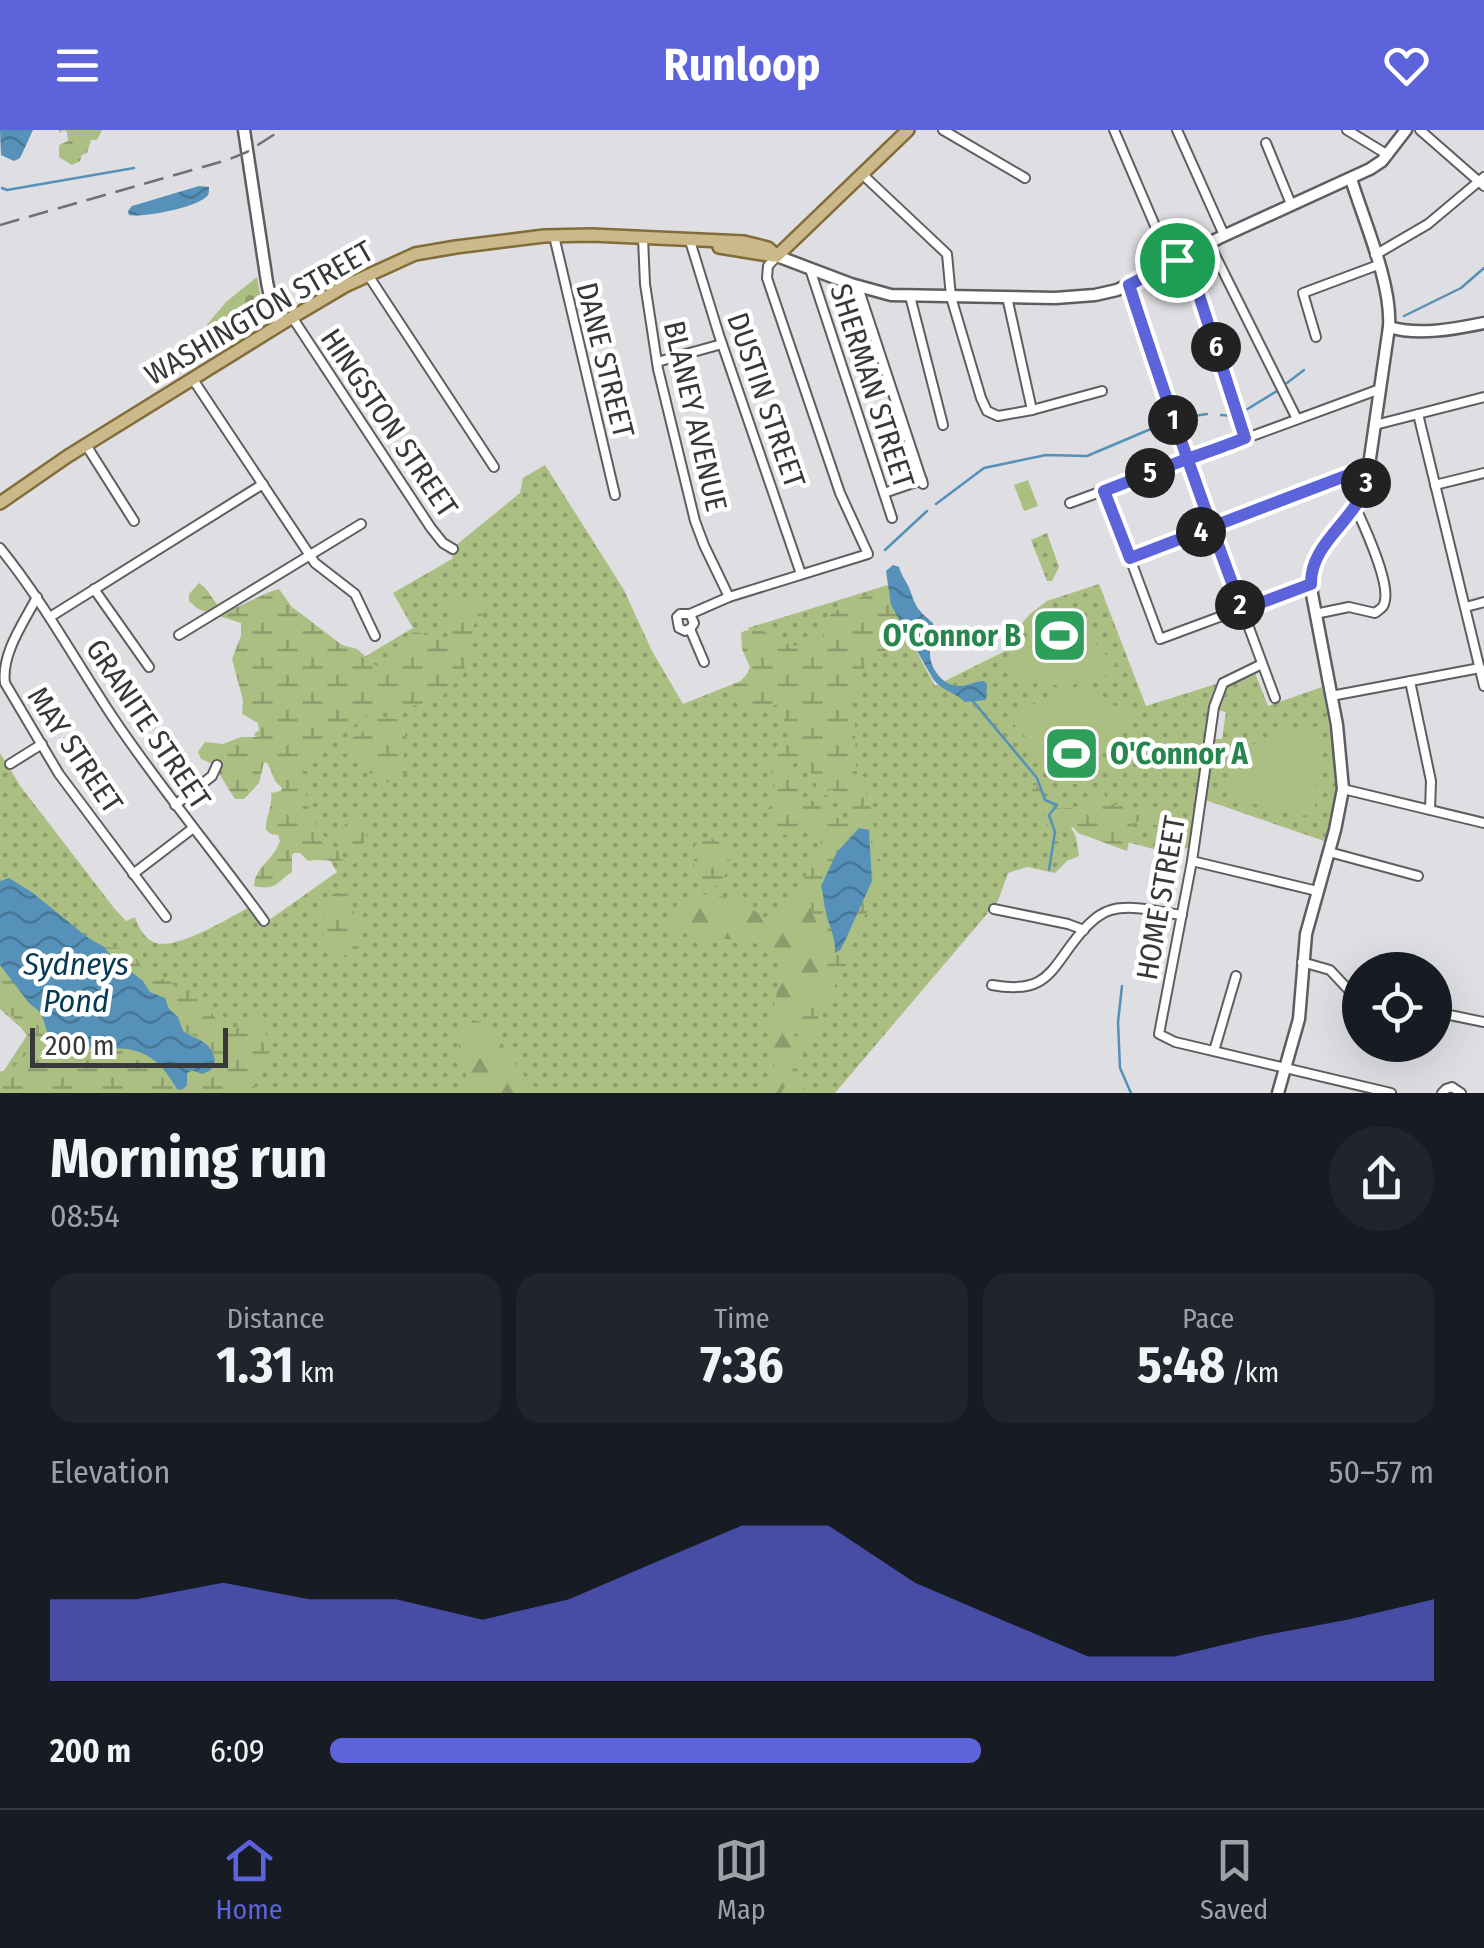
<!DOCTYPE html>
<meta charset="utf-8">
<style>
body{margin:0;font-family:"Fira Sans Condensed",sans-serif;background:#20242c;color:#f1f3f6;height:100vh;display:flex;flex-direction:column;font-size:38px;white-space:nowrap}
*{box-sizing:border-box;margin:0}
p{font-size:32px;color:#9ea1a6}
.icon{flex:none;width:55px;height:55px;fill:none;stroke:currentColor;stroke-width:2;stroke-linecap:round;stroke-linejoin:round}
.map{position:relative;height:963px;overflow:hidden}
.side{display:flex;flex-direction:column;background:#171b24;flex:1}
.side>*{flex:none}
.controls{position:absolute;left:1342px;top:822px;display:grid;gap:20px}
.controls a{display:grid;place-items:center;width:110px;height:110px;border-radius:50%;background:#171b24;box-shadow:0 10px 40px #0002;font-size:50px}
.scale{position:absolute;left:30px;bottom:25px;width:198px;box-sizing:border-box;padding-left:10px;border:5px solid #383739;border-top:0;font-size:28px;line-height:35px;white-space:nowrap;color:#383739;-webkit-text-stroke:8px #fff;paint-order:stroke}
.pin{position:absolute;display:grid;place-items:center;width:85px;height:85px;color:#fff;margin:-42px;border:5px solid #fff;border-radius:50%;box-shadow:0 2px 10px #0007}
.km{position:absolute;width:50px;height:50px;margin:-25px;border-radius:50%;background:#222;color:#fff;font-size:28px;line-height:50px;text-align:center}
.round{display:grid;place-items:center;flex:none;width:105px;height:105px;border-radius:52px;background:#20242c}
.headline{display:flex;align-items:center;justify-content:space-between;height:170px;padding:0 50px}
h1{font-size:55px;font-weight:700;line-height:75px}
.metrics{display:grid;grid-template-columns:repeat(3,1fr);gap:15px;height:170px;padding:10px 50px}
.metrics div{display:grid;align-content:center;border-radius:25px;background:#20242c;text-align:center}
.metrics b{font-size:50px;font-weight:700}
.metrics small{font-size:28px;font-weight:400}
.metrics p{font-size:28px}
.chart{height:280px;padding:20px 50px}
.chart p{display:flex;justify-content:space-between}
.chart svg{width:100%;height:180px;margin-top:10px;fill:#5c63db;opacity:.7}
ul{padding:0 50px;list-style:none;font-size:32px}
li{display:grid;grid-template-columns:160px 120px 1fr;align-items:center;height:75px}
li i{height:25px;border-radius:12px;background:#5c63db}
header{display:flex;justify-content:space-between;align-items:center;height:130px;padding:0 50px;background:#5c63db;color:#fff;font-size:45px;font-weight:700}
.tab-bar{display:flex;justify-content:space-around;align-items:center;height:140px;border-top:2px solid #363941;background:#171b24;font-size:28px;color:#9ea1a6}
.tab-bar a{display:grid;justify-items:center;gap:5px}
.tab-bar .on{color:#5c63db}
.map>svg:first-child{display:block}
.grass{fill:url(#grass-dots)}
.forest{fill:url(#forest-firs)}
.wetland{fill:url(#wetland-marsh);fill-rule:evenodd}
.cemetery{fill:url(#cemetery-stones)}
.pitch{fill:#abbf83}
.water{fill:url(#water-waves)}
.lines{fill:none;stroke-linecap:round;stroke-linejoin:round}
.stream{stroke:#5591b8;stroke-width:2.5}
.street-casing{stroke:#5e5e60;stroke-width:12}
.secondary-casing{stroke:#5e5e60;stroke-width:15}
.primary-casing{stroke:#826d3a;stroke-width:16}
.street{stroke:#fff;stroke-width:8}
.secondary{stroke:#fff;stroke-width:10}
.primary{stroke:#ccb989;stroke-width:11}
.rail{stroke:#717072;stroke-width:2.5;stroke-dasharray:20 10;stroke-linecap:butt}
.route-casing{stroke:#fff;stroke-width:20}
.route{stroke:#5c63db;stroke-width:12}
.labels{text-anchor:middle;dominant-baseline:central;stroke-width:9;stroke-linejoin:round;paint-order:stroke}
.street-label{font-size:30px;fill:#383739;stroke:#fff}
.leisure-label{font-size:30px;font-weight:bold;fill:#27864d;stroke:#fff;text-anchor:end}
.water-label{font-size:32px;font-style:italic;fill:#053954;stroke:#fff}
</style>
<header><svg class="icon" aria-label="menu" viewBox="0 0 24 24"><path d="M4 6h16M4 12h16M4 18h16"/></svg>Runloop<svg class="icon" aria-label="heart" viewBox="0 0 24 24"><path d="M12 20l-8-8c-3-5 5-10 8-4 3-6 11-1 8 4z"/></svg></header>
<div class="map">
<svg width="1484" height="963" viewBox="0 0 1484 963">
<defs>
<pattern id="grass-dots" width="8" height="8" patternUnits="userSpaceOnUse" patternTransform="scale(2.5)"><rect width="8" height="8" fill="#abbf83"/><path d="M2 2h.1M6 6h.1" fill="none" stroke="#8c9c6c" stroke-width="1.8" stroke-linecap="round"/></pattern>
<pattern id="forest-firs" width="22" height="20" patternUnits="userSpaceOnUse" patternTransform="scale(2.5)"><rect width="22" height="20" fill="#abbf83"/><path d="M5 1l3.5 6h-7zM16 11l3.5 6h-7z" fill="#8c9c6c"/></pattern>
<pattern id="wetland-marsh" width="20" height="14" patternUnits="userSpaceOnUse" patternTransform="scale(2.5)"><rect width="20" height="14" fill="#abbf83"/><path d="M1 5h8M5 5V1M11 12h8M15 12V8" fill="none" stroke="#8c9c6c"/></pattern>
<pattern id="cemetery-stones" width="16" height="16" patternUnits="userSpaceOnUse" patternTransform="scale(2.5)"><rect width="16" height="16" fill="#abbf83"/><path d="M2 7V4a2 2 0 0 1 4 0v3zM10 15v-3a2 2 0 0 1 4 0v3z" fill="#8c9c6c"/></pattern>
<pattern id="water-waves" width="16" height="10" patternUnits="userSpaceOnUse" patternTransform="scale(2.5)"><rect width="16" height="10" fill="#5591b8"/><path d="M0 5q4-4 8 0t8 0" fill="none" stroke="#477797"/></pattern>
</defs>
<rect width="100%" height="100%" fill="#dfdee2"/>
<g class="grass">
<path d="M545 335 624 460 652 521 683 574 766 541 748 498 891 454 918 524 935 556 1005 521 1014 502 1030 484 1047 471 1099 454 1146 576 1216 554 1189 717 1172 724 1071 697 1076 707 1079 726 1067 731 1055 743 1027 737 1008 743 998 771 835 963H0V941L3 942 28 904 0 879V623L21 657 114 778 126 791 135 787C138 796 143 807 153 812 175 822 228 788 248 778L262 795 337 742 254 604C305 565 357 530 413 498L393 463 452 429 455 416 520 363 523 348Z"/>
<path d="M1047 403 1059 437 1052 451H1047L1031 410Z"/>
<path d="M1255 543 1268 576 1322 557 1337 637 1334 682 1327 712 1205 670 1214 609H1222L1226 582 1218 580 1224 558Z"/>
</g>
<g class="forest">
<path d="M803 758C809 781 833 818 826 844 823 856 813 867 809 879 787 891 796 920 792 941 791 949 785 956 781 963H768C779 939 771 918 772 893 772 875 781 857 778 839 772 794 698 819 675 798 670 794 670 791 669 785L677 775 692 766 708 764 741 770 764 788 773 786Z"/>
<path d="M469 890C501 888 513 951 547 963H470L458 912 464 892Z"/>
</g>
<g class="wetland">
<path d="M59 0H102L97 10H91L87 23 82 25 80 31 72 35 59 27V15L68 11 67 2 64 0 59 3Z"/>
<path d="M199 453C211 460 213 475 225 481 245 476 260 464 279 459L292 477 342 515 357 519 382 541 396 545 398 543 397 539 384 534C388 530 393 526 396 522 401 515 398 514 405 508 421 492 428 516 450 507 454 495 455 489 446 480L447 475 468 470 485 476 487 479 474 495 463 545 440 569 420 575 373 580 309 633C301 663 307 687 328 710 335 717 339 721 343 730 332 733 320 728 308 731L300 723H294L292 725V742C276 752 277 761 254 756 256 734 273 732 280 711L278 705 271 704 266 700C265 687 273 676 271 663L281 661 282 658 275 651 268 634 264 632 259 653 244 669H235L213 634 201 629 198 622 205 612 223 614 241 607H260L258 593 242 584 243 570 232 529 241 506V493L198 479 189 471V464Z"/>
<path d="M887 458 891 476 911 508 895 519 872 523 866 533 851 578 855 595 856 640 865 660 872 683V692L879 709 881 756 862 790 844 841 826 870 818 878V898L807 913 800 929V954L809 963H787C787 954 791 948 793 939 795 919 788 891 809 879L812 867 826 847 827 838 819 794 806 770 803 758 808 733 818 728 823 722 819 706 815 702C796 699 781 716 770 690 765 679 769 675 778 668 775 655 760 625 779 614 786 610 796 609 803 605L800 601 787 606V596L777 575 746 578 742 573 741 562 735 557 747 544 750 537 742 519 741 503 744 501 759 499C782 512 798 525 824 507 824 501 823 495 826 490 832 479 875 460 887 458ZM796 632C813 638 816 651 819 667L827 665 830 659 834 661 836 670 852 689 848 693 825 682 816 672 804 669 792 640V635ZM871 707 872 751 850 799 835 822C836 806 829 796 825 781 823 773 824 765 821 756L828 743Z"/>
<path d="M376 588 397 589 403 593 407 612 403 629 412 637C405 647 389 652 378 655L363 633 342 624 352 608 371 598Z"/>
<path d="M1035 654 1052 675 1060 679 1083 676 1093 671 1103 658 1106 671 1110 674 1162 681 1176 678 1174 693C1162 696 1151 696 1139 691L1133 693 1127 721 1078 703 1071 694H1064L1051 734 1047 697 1042 679 1032 660Z"/>
<path d="M354 687 363 689 368 698 365 711 358 719 357 732 354 734 339 710 338 700 348 693 350 688Z"/>
<path d="M707 707C725 711 735 729 725 745 722 749 719 756 713 757 709 759 701 756 697 754L693 750 695 715Z"/>
<path d="M345 758 348 759C350 775 359 791 360 808 361 826 344 829 331 823L324 811 323 785 330 776 333 763H339Z"/>
<path d="M104 817C140 817 133 831 153 851L167 848 180 862 188 860 208 871 210 881 223 898H238L257 892C265 900 270 909 270 921L251 963H0V942C16 938 24 931 30 915L28 907 0 869V835C20 861 42 883 60 909L71 905 80 907 88 916C126 918 152 916 173 952 193 945 197 928 204 910L183 901 179 890 169 879 165 868C150 864 149 856 138 846 127 836 114 829 104 817Z"/>
</g>
<path class="cemetery" d="M257 147 265 192 210 225 199 204 226 172Z"/>
<g class="pitch">
<path d="M1028 350 1038 376 1024 381 1014 355Z"/>
<path d="M1060 477 1115 534 1109 545C1082 558 1032 560 1008 542L1051 478Z"/>
<path d="M1068 555 1118 577 1132 586 1077 654H1068L1011 591 1017 584Z"/>
<path d="M1301 596 1320 597 1315 683 1308 686 1226 667C1231 649 1239 623 1256 613 1261 610 1267 611 1273 609V607Z"/>
</g>
<g class="water">
<path d="M0 0H33L20 28 14 31 1 25Z"/>
<path d="M199 56 209 57C209 60 209 63 208 65 200 77 143 88 129 85L128 81 132 76Z"/>
<path d="M893 435 899 437C901 445 907 452 910 460 916 478 918 480 933 493 935 505 930 512 930 524 930 539 944 557 960 556 968 556 976 551 984 551L987 554 986 570 965 572C955 562 942 561 933 549L891 475 886 441Z"/>
<path d="M859 698 869 700 872 751 844 813 840 820 835 823C836 807 829 797 826 782 823 773 824 765 821 756L837 722Z"/>
<path d="M9 748 33 763 87 807 104 817 111 826 143 851 150 862 165 868 169 879 178 887 183 901C198 911 211 910 215 931L211 940 202 944 192 940 187 943V955L182 960 177 959C156 922 135 914 93 920L80 906 71 905 53 911 48 904 41 883 29 873 0 835V751Z"/>
</g>
<g class="lines">
<g class="stream">
<path d="M2 58 7 60 134 38"/>
<path d="M1404 186 1461 158 1484 138"/>
<path d="M1287 253 1304 240"/>
<path d="M1241 283 1277 261"/>
<path d="M1221 285 1234 286"/>
<path d="M1181 288 1207 284"/>
<path d="M936 374 984 338 1046 325 1087 326 1165 293"/>
<path d="M885 420 927 381"/>
<path d="M972 570 1037 648 1045 670 1057 675 1049 685 1055 702 1049 740"/>
<path d="M1122 856 1118 892 1120 938 1131 963"/>
</g>
<defs>
<g id="street">
<path d="M943 0 1025 48"/>
<path d="M1114 0 1171 133"/>
<path d="M1177 0 1224 105"/>
<path d="M1347 0 1388 25"/>
<path d="M1420 0 1484 56"/>
<path d="M1266 13 1291 74"/>
<path d="M862 44 947 124 951 167 981 268 987 281 998 286 1032 280 1007 167"/>
<path d="M554 106 615 365"/>
<path d="M643 108 645 154 658 239 695 391 704 415 729 467"/>
<path d="M690 111 719 205 801 444"/>
<path d="M1209 113 1297 289"/>
<path d="M1187 125 1245 308"/>
<path d="M1375 125 1428 94 1484 47"/>
<path d="M810 139 892 388"/>
<path d="M368 145 494 337"/>
<path d="M1129 155 1187 330 1275 568"/>
<path d="M858 157 923 354"/>
<path d="M910 166 943 295"/>
<path d="M292 187 431 398 443 413 453 419"/>
<path d="M1316 207 1303 163 1378 135"/>
<path d="M657 232 722 214"/>
<path d="M192 248 315 433 355 464 375 506"/>
<path d="M1032 280 1102 261"/>
<path d="M1418 284 1484 556"/>
<path d="M1375 295 1484 267"/>
<path d="M86 315 134 391"/>
<path d="M1435 355 1484 343"/>
<path d="M1105 361 1160 509 1311 453"/>
<path d="M884 363 922 350"/>
<path d="M1070 373 1380 259"/>
<path d="M0 418C43 471 76 532 114 589 161 659 215 723 264 791"/>
<path d="M1130 428 1369 337"/>
<path d="M94 459 149 537"/>
<path d="M37 467C24 492 1 524 5 553L59 644 166 787"/>
<path d="M1466 477 1484 472"/>
<path d="M690 484H680L677 487 679 498 685 501 691 498 694 493 690 484 729 467 868 424 840 363 767 148 768 136 777 126"/>
<path d="M1315 484 1349 477 1375 483C1381 478 1384 478 1385 470 1389 449 1364 396 1355 376"/>
<path d="M50 487 263 354"/>
<path d="M690 499 704 532"/>
<path d="M179 505 361 394"/>
<path d="M1262 534 1223 553 1214 577 1192 731 1159 904 1175 912 1391 963"/>
<path d="M1410 551 1431 651 1430 680"/>
<path d="M1331 566 1480 538"/>
<path d="M10 634 42 614"/>
<path d="M1343 659 1484 693"/>
<path d="M175 675 212 646 217 635"/>
<path d="M1329 722 1418 746"/>
<path d="M1192 731 1317 761"/>
<path d="M133 744 192 699"/>
<path d="M994 779 1068 794 1084 800"/>
<path d="M1302 832 1330 840 1360 872"/>
<path d="M992 855C1052 866 1051 835 1085 798 1092 791 1100 783 1111 780 1132 774 1160 782 1182 785"/>
<path d="M1435 882 1484 892"/>
<path d="M1214 921 1236 846"/>
<path d="M1442 963 1446 959 1452 957 1461 963"/>
</g>
<g id="secondary">
<path d="M244 0 267 152 270 167 281 194"/>
<path d="M1351 49C1364 91 1392 154 1389 197 1418 206 1455 199 1484 193"/>
<path d="M777 126 851 154 891 165 1055 168 1095 165 1117 160 1136 151 1219 108 1370 39 1382 31 1406 0"/>
<path d="M1278 963 1299 889 1306 804 1335 700 1343 659 1337 595 1312 464C1307 417 1349 396 1366 356L1389 197"/>
</g>
<g id="primary">
<path d="M719 117 774 126"/>
<path d="M777 126 908 0"/>
<path d="M0 373 68 326 281 194 345 156 415 124 456 117 544 106 592 105 744 112 768 118 777 126"/>
</g>
</defs>
<use href="#street" class="street-casing"/>
<use href="#secondary" class="secondary-casing"/>
<use href="#primary" class="primary-casing"/>
<use href="#street" class="street"/>
<use href="#secondary" class="secondary"/>
<use href="#primary" class="primary"/>
<path class="rail" d="M0 95 227 30 247 22 281 0"/>
</g>
<g class="lines">
<defs>
<path id="route" d="M1177 130 1129 155C1164 264 1202 372 1242 480L1311 454C1310 416 1350 393 1364 361 1367 353 1368 345 1369 337L1130 428 1104 361 1179 332C1201 324 1223 317 1245 308L1186 125 1177 130"/>
</defs>
<use href="#route" class="route-casing"/>
<use href="#route" class="route"/>
</g>
<defs>
<symbol id="stadium-square" viewBox="-11 -11 22 22"><rect x="-9" y="-9" width="18" height="18" rx="4" fill="#2e9e5b" stroke="#fff"/><path d="M0-5a6.5 5 0 1 0 0 10a6.5 5 0 1 0 0-10ZM-3.5-1.8h7v3.6h-7Z" fill="#fff"/></symbol>
</defs>
<g fill-rule="evenodd">
<use href="#stadium-square" x="1028" y="474" width="63" height="63"/>
<use href="#stadium-square" x="1040" y="592" width="63" height="63"/>
</g>
<g class="labels">
<g class="street-label">
<text transform="translate(259 183) rotate(-30)">WASHINGTON STREET</text>
<text transform="translate(605 230) rotate(76)">DANE STREET</text>
<text transform="translate(872 256) rotate(72)">SHERMAN STREET</text>
<text transform="translate(766 270) rotate(71)">DUSTIN STREET</text>
<text transform="translate(695 286) rotate(77)">BLANEY AVENUE</text>
<text transform="translate(389 293) rotate(56)">HINGSTON STREET</text>
<text transform="translate(148 594) rotate(56)">GRANITE STREET</text>
<text transform="translate(75 620) rotate(56)">MAY STREET</text>
<text transform="translate(1161 768) rotate(-80)">HOME STREET</text>
</g>
<g class="leisure-label">
<text x="1021" y="506">O'Connor B</text>
<text x="1110" y="624" text-anchor="start">O'Connor A</text>
</g>
<g class="water-label">
<text x="76" y="834">Sydneys<tspan x="76" dy="37">Pond</tspan></text>
</g>
</g>
</svg>
<div class="controls">
<a><svg class="icon" aria-label="locate" viewBox="0 0 24 24"><circle cx="12" cy="12" r="6"/><path d="M12 2v4M12 18v4M2 12h4M18 12h4"/></svg></a>
</div>
<div class="scale">200 m</div>
<div class="pin" style="left:1177px;top:130px;background:#1e9e55"><svg class="icon" aria-label="arrive" viewBox="0 0 24 24"><path d="M6 21V4h12l-3 4 3 4H6"/></svg></div>
<b class="km" style="left:1173px;top:290px">1</b>
<b class="km" style="left:1240px;top:475px">2</b>
<b class="km" style="left:1366px;top:353px">3</b>
<b class="km" style="left:1201px;top:402px">4</b>
<b class="km" style="left:1150px;top:343px">5</b>
<b class="km" style="left:1216px;top:217px">6</b>
</div>
<section class="side">
<div class="headline"><div><h1>Morning run</h1><p>08:54</p></div><a class="round"><svg class="icon" aria-label="share" viewBox="0 0 24 24"><path d="M12 15V3M7 8l5-5 5 5M5 13v7h14v-7"/></svg></a></div>
<div class="metrics">
<div><p>Distance</p><b>1.31<small> km</small></b></div>
<div><p>Time</p><b>7:36</b></div>
<div><p>Pace</p><b>5:48<small> /km</small></b></div>
</div>
<div class="chart"><p><span>Elevation</span>50–57 m</p>
<svg viewBox="0 0 160 44" preserveAspectRatio="none"><path d="M0 44V24L10 24L20 20L30 24L40 24L50 29L60 24L70 15L80 6L90 6L100 20L110 29L120 38L130 38L140 33L150 29L160 24V44z"/></svg>
</div>
<ul>
<li><b>200 m</b>6:09<i style="width:59%"></i></li>
</ul>
</section>
<nav class="tab-bar">
<a class="on"><svg class="icon" aria-label="home" viewBox="0 0 24 24"><path d="M3 11l9-7 9 7M6 9v11h12V9"/></svg>Home</a>
<a><svg class="icon" aria-label="map" viewBox="0 0 24 24"><path d="M3 6l6-2 6 2 6-2v14l-6 2-6-2-6 2zM9 4v14M15 6v14"/></svg>Map</a>
<a><svg class="icon" aria-label="saved" viewBox="0 0 24 24"><path d="M7 4h10v16l-5-4-5 4z"/></svg>Saved</a>
</nav>
